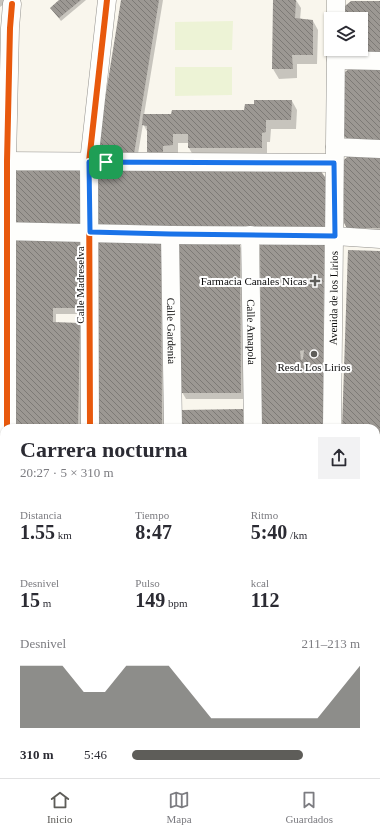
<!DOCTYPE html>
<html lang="es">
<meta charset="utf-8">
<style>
body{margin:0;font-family:"Times New Roman",serif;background:#f2f2f3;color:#2b2b33;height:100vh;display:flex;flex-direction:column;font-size:15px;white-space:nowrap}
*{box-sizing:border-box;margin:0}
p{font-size:13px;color:#7c7c81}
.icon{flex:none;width:22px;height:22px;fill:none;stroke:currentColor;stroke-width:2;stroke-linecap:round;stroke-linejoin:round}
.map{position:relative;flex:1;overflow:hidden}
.details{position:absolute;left:0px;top:424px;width:380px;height:354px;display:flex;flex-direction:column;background:#fff;border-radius:12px 12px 0 0;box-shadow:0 1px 3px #0004}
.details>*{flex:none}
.tools{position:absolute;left:324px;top:12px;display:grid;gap:8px}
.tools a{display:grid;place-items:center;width:44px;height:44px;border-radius:0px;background:#fff;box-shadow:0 1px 3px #0004;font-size:20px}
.pin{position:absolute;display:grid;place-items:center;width:34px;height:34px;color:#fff;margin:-17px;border-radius:8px;box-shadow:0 2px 6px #0006}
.round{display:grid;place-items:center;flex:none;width:42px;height:42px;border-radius:0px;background:#f2f2f3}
.summary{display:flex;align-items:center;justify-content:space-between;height:68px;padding:0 20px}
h1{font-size:22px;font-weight:800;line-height:30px}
.stats{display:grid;grid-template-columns:repeat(3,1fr);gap:6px;height:68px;padding:4px 20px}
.stats div{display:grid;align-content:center}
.stats b{font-size:20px;font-weight:800}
.stats small{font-size:11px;font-weight:400}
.stats p{font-size:11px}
.chart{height:112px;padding:8px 20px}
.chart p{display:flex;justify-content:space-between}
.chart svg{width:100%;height:72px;margin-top:4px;fill:#5e5d59;opacity:.7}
ul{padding:0 20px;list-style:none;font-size:13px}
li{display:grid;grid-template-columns:64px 48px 1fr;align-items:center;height:30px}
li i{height:10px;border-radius:5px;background:#5e5d59}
.tab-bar{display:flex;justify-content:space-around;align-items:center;height:56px;border-top:1px solid #e1e1e2;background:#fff;font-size:11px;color:#7c7c81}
.tab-bar a{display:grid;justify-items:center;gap:2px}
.tab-bar .on{color:#5e5d59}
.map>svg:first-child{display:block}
.pitch{fill:#edf3d6}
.shadow{fill:#0003}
.building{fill:url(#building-back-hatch);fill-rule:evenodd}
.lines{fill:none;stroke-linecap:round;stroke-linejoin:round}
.minor-casing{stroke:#92908c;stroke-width:19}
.minor{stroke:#fefefc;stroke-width:18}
.cycleway-casing{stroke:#fff;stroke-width:8}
.cycleway{stroke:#e8590c;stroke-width:6}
.route-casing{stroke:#fff;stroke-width:8}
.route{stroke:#1a73e8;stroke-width:5}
.poi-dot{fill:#5e5d59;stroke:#fff;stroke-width:1.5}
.labels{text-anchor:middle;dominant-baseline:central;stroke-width:4;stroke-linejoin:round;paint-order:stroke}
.poi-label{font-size:11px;fill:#0a0a0a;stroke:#fff;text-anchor:end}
.street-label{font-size:11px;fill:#0a0a0a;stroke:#fff}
</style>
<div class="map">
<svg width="380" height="778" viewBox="0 0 380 778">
<defs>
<pattern id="building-back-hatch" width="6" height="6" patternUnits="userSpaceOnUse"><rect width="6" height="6" fill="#9c9893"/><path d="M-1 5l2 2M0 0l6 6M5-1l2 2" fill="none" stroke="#7d7a76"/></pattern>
</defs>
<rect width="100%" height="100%" fill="#f9f6ed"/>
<g class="pitch">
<path d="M233 21 232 50H175V22Z"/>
<path d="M175 67H232V95L175 96Z"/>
</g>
<g class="shadow">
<path d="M0 0H6L7 2 0 7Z"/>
<path d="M61 0H86L61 21 53 11Z"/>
<path d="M122 0H163L144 115H172L245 111 292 101 297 110 296 129H271L270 142H267V157H194L189 148V143H178V155L153 161 148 151V133L143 124 137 160 101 161Z"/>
<path d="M274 0H296L301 8 300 20 313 21 318 30 317 64H297V78L279 79 273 69Z"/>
<path d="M380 157V240L355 239 345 223Z"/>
<path d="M324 177 328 184V235L101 230 97 224Z"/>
<path d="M0 240 4 428V479L0 478Z"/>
<path d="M81 241 83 314H56V323L80 324 83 331 82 428H14L15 242Z"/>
<path d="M160 243 164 249V428H96Z"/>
<path d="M324 245 327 251 326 428H262Z"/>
<path d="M240 246 243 252 244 399H186L182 392Z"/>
<path d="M242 410 246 416V428H183Z"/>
</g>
<g class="building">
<path d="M59 0H81L59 18 50 8Z"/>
<path d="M121 0H159L134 154 96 155Z"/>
<path d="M273 0H296L295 18 313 20V55H292L293 69H272Z"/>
<path d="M351 1H380V56H350L343 49H361V19H344L345 6Z"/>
<path d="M350 68 380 69V141H349L344 136 345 72Z"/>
<path d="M254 100H292L291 120H266V132L262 133V148H188V134H173V145L163 146V152H147V126L142 125 143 114H171L172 110H244L245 104H254Z"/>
<path d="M349 155 380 156V228H347L344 223V160Z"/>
<path d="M102 169 320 170 325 177V229L96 224 97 175Z"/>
<path d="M80 170V224L13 223V171Z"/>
<rect x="0" y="239" width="2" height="234"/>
<path d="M81 240 80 308H53V322L80 323 78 428H13L14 241Z"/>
<path d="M96 240 161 242 162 428H95Z"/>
<path d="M260 243 324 244 323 428H261ZM304 350 303 359 301 360 300 351Z"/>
<path d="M176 244 240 245 241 393H181Z"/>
<path d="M348 250 380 251V528H376V428H342Z"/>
<path d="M243 409V428H182V410Z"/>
<path d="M0 488 4 489V560L0 559Z"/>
<rect x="376" y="541" width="4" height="61"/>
<path d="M0 575H4V634L0 633Z"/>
<rect x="376" y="620" width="4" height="59"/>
<path d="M0 650 4 651V730H0Z"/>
<path d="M376 694 380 695V748H376Z"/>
<path d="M0 746H4V766L0 760Z"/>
<path d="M376 767 380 768V778H341V774H376Z"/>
<path d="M9 774H324V778H12Z"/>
</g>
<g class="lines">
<defs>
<g id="minor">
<path d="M336 0V19"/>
<path d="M336 60 380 61"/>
<path d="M335 147 380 149"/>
<path d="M0 161 334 163"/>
<path d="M0 231 170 235 335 236 380 239"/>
<path id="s1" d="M170 235 173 428"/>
<path id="s2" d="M250 235 253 428"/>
<path d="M7 428V161L10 28 12 4"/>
<path d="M90 428 89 162 107 0"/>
<path id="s3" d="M332 428 336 49"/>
<path d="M0 479H4"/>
<path d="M376 532H380"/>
<path d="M0 566H4"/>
<path d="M376 610H380"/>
<path d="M0 642 4 643"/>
<path d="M376 685H380"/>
<path d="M0 737H4"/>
<path d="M376 754 380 755"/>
<path d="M0 775 2 778"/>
<path d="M333 778V774"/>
</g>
</defs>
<use href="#minor" class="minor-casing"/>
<use href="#minor" class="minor"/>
<defs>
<g id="cycleway">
<path d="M7 428V161L10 28 12 4"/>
<path d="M90 428 89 162 107 0"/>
</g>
</defs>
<use href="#cycleway" class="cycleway-casing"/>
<use href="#cycleway" class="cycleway"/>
</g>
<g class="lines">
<defs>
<path id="route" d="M89 162 334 163 335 236 170 234 90 232Z"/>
</defs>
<use href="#route" class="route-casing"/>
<use href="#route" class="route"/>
</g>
<g class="poi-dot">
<path d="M313 275h4v4h4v4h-4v4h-4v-4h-4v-4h4z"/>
<circle cx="314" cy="354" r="4"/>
</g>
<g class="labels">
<g class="poi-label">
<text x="307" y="281">Farmacia Canales Nicas</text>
<text x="314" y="367" text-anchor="middle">Resd. Los Lirios</text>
</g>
<g class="street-label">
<text transform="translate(80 285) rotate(-90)">Calle Madreselva</text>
<text stroke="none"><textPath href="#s3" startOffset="130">Avenida de los Lirios</textPath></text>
<text stroke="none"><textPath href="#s1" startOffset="96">Calle Gardenia</textPath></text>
<text stroke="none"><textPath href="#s2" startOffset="97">Calle Amapola</textPath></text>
</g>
</g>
</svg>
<div class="tools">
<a><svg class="icon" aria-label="layers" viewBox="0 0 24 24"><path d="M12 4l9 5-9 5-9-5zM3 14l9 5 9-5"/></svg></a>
</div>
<div class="pin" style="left:106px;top:162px;background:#1e9e55"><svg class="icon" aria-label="arrive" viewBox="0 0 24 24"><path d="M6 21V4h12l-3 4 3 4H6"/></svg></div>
<section class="details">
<div class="summary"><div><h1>Carrera nocturna</h1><p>20:27 · 5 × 310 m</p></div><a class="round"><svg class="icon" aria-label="share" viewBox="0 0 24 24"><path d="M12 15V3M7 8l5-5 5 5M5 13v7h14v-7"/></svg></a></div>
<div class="stats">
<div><p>Distancia</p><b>1.55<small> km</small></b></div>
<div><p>Tiempo</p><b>8:47</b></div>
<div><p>Ritmo</p><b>5:40<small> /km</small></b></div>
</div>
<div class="stats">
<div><p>Desnivel</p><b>15<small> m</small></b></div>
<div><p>Pulso</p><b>149<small> bpm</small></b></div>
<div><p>kcal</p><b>112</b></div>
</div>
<div class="chart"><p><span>Desnivel</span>211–213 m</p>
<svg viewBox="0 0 160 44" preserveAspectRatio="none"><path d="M0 44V6L10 6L20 6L30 22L40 22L50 6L60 6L70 6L80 22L90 38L100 38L110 38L120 38L130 38L140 38L150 22L160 6V44z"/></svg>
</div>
<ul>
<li><b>310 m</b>5:46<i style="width:75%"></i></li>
</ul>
</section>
</div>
<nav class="tab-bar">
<a class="on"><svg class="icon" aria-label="home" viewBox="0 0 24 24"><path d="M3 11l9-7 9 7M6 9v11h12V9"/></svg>Inicio</a>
<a><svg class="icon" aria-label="map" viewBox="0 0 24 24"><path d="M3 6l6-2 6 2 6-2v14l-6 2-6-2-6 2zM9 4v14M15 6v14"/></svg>Mapa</a>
<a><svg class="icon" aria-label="saved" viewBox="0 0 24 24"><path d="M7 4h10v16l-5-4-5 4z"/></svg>Guardados</a>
</nav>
